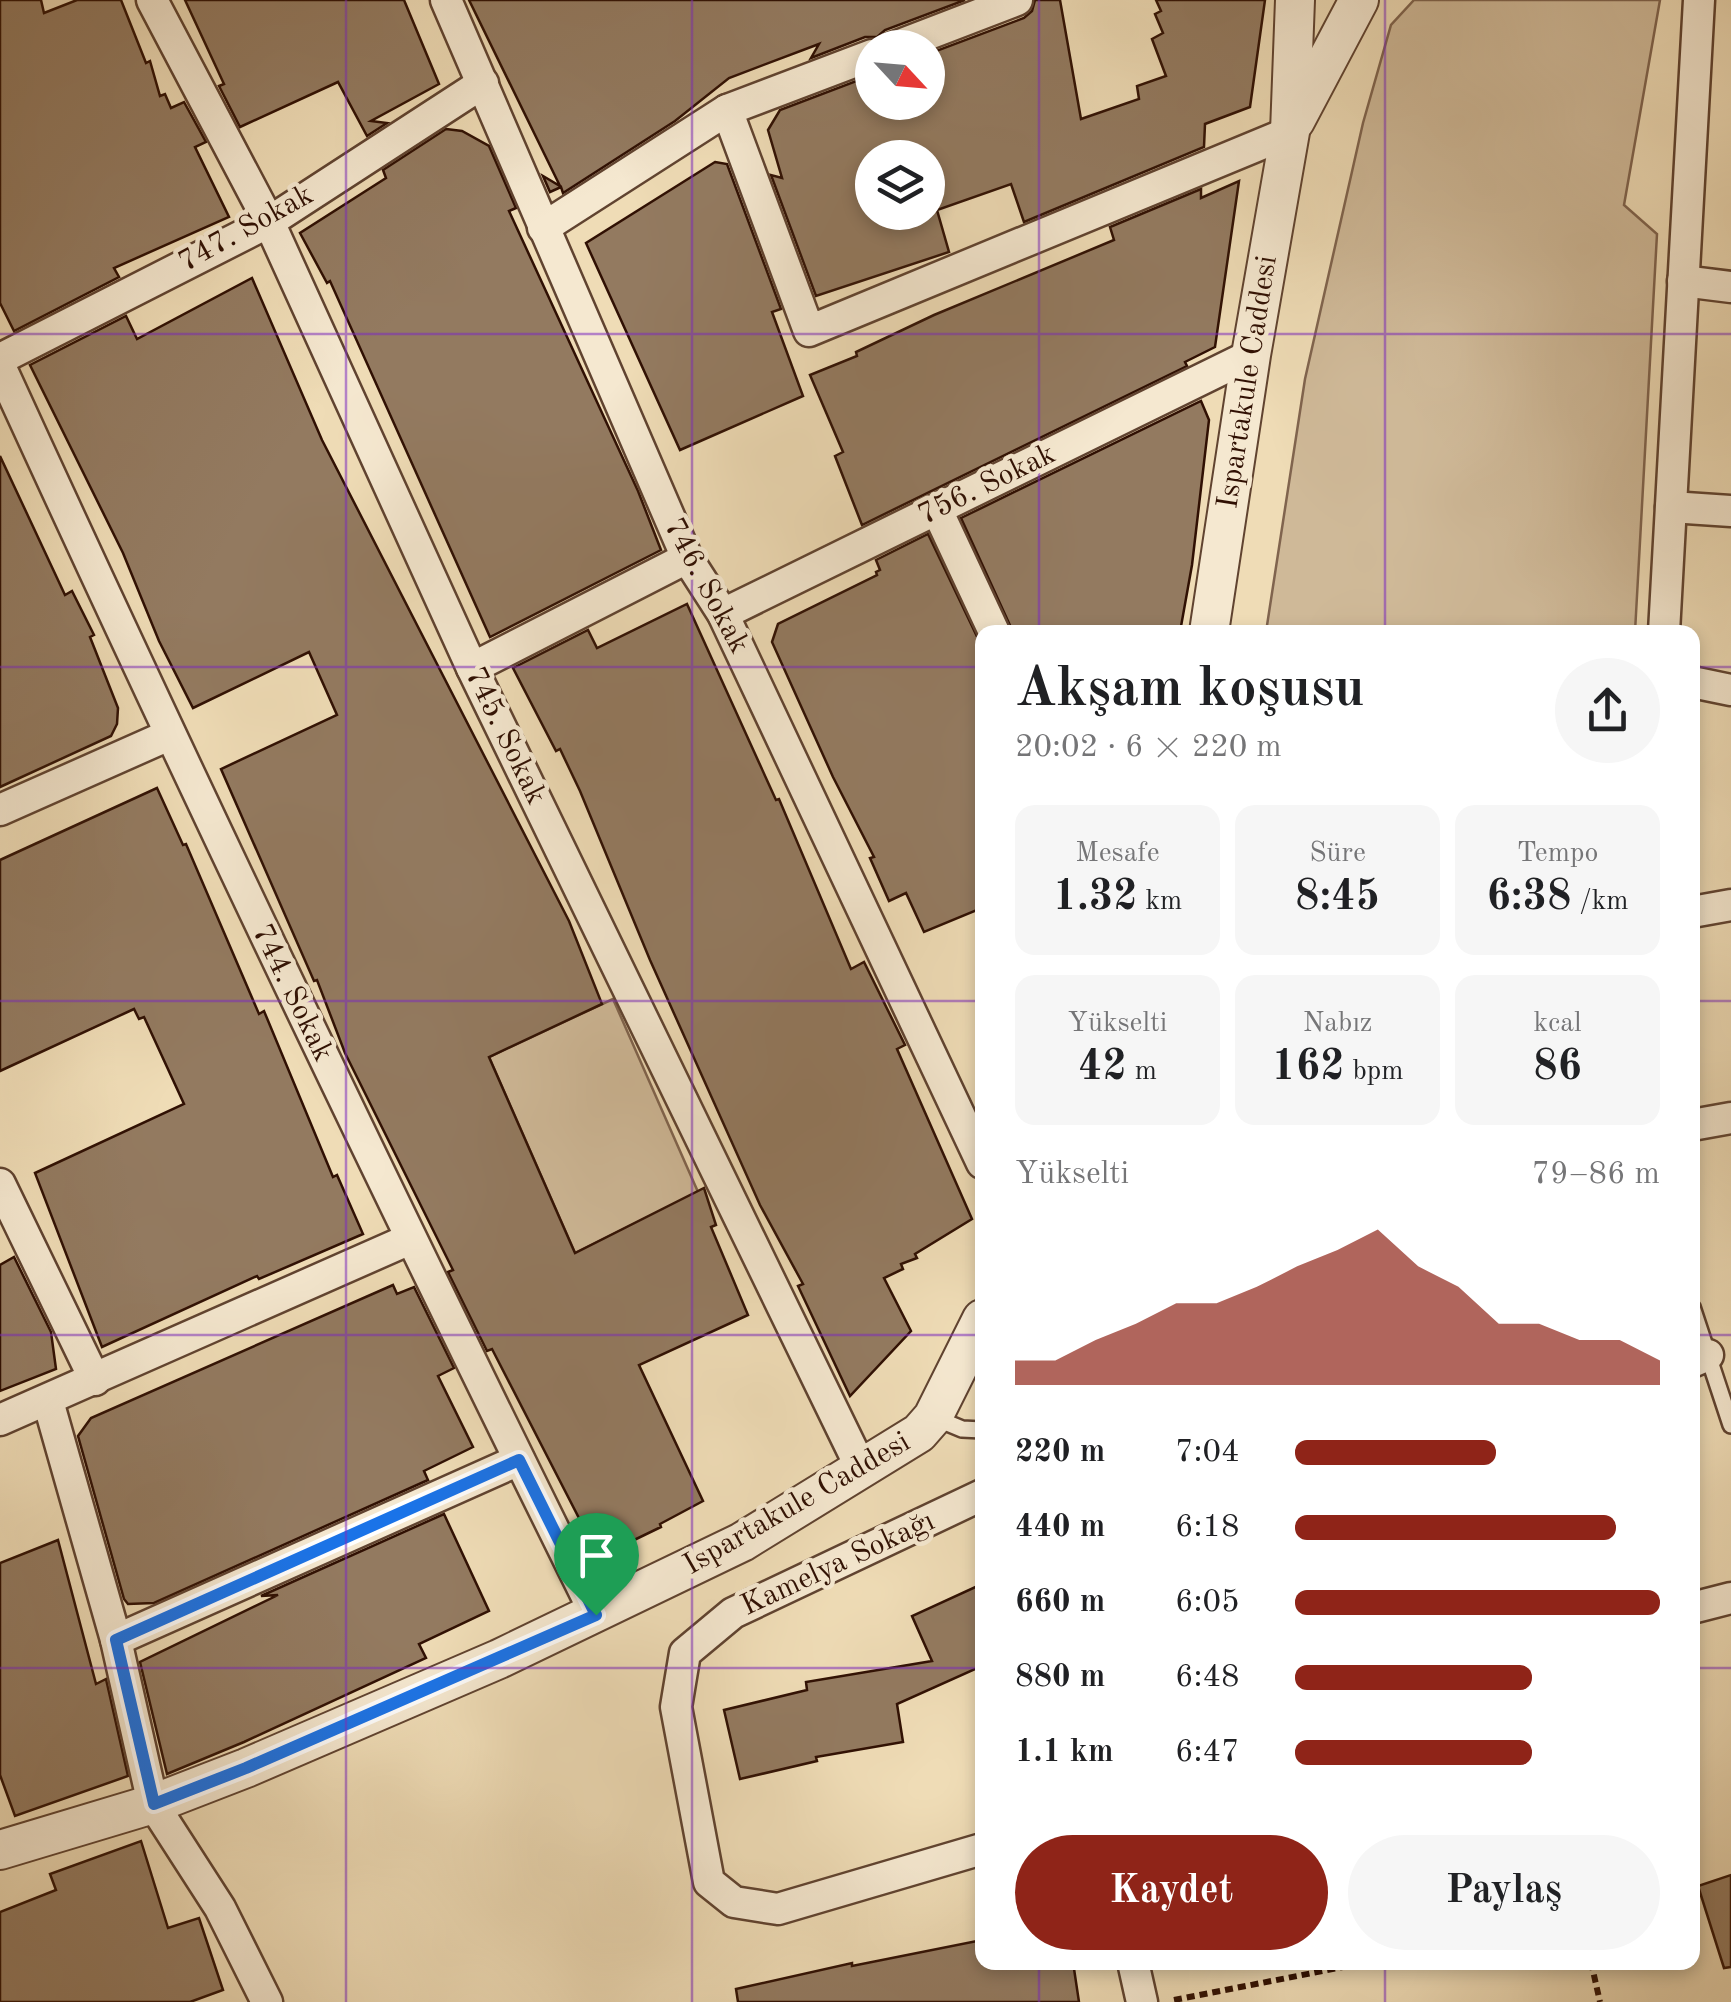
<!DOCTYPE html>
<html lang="tr">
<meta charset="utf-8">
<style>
body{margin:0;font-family:"Old Standard TT",serif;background:#f6f6f6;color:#202124;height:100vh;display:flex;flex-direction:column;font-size:38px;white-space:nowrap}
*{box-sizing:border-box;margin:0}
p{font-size:32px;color:#757577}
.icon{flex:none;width:55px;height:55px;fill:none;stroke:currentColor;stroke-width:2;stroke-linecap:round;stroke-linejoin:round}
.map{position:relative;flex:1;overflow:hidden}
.panel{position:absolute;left:975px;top:625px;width:725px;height:1345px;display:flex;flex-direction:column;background:#fff;border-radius:20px;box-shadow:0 5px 15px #0003}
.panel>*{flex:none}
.needle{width:65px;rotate:116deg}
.controls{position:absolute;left:855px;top:30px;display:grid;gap:20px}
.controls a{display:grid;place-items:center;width:90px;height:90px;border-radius:50%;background:#fff;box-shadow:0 5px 15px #0003;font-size:50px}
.pin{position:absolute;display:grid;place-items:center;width:85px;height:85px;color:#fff;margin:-102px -42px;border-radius:50% 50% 50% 0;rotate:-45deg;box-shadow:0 0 10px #0007}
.pin .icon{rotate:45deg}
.round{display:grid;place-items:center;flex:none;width:105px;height:105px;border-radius:52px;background:#f6f6f6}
.summary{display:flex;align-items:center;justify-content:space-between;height:170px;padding:0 40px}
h1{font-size:55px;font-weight:700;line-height:75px}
.stats{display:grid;grid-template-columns:repeat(3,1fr);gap:15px;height:170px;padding:10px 40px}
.stats div{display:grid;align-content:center;border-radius:20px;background:#f6f6f6;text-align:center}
.stats b{font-size:42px;font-weight:700}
.stats small{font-size:28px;font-weight:400}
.stats p{font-size:28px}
.chart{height:280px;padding:20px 40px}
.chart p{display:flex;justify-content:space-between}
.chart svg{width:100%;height:180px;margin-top:10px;fill:#8f2418;opacity:.7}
.primary-button{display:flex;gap:20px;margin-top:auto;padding:20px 40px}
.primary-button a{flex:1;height:115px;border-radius:60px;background:#8f2418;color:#fff;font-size:40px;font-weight:700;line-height:115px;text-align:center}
.primary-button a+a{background:#f6f6f6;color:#202124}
ul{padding:0 40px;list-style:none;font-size:32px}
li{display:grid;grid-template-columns:160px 120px 1fr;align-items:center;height:75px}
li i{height:25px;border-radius:12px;background:#8f2418}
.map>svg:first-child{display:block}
.green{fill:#cfb998;stroke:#80644e;stroke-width:2.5}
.building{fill:#937a60;stroke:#301003;stroke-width:2.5;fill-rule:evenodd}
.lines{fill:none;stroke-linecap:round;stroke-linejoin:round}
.service-casing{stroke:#604330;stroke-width:20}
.minor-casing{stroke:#604330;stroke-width:35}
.tertiary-casing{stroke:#604330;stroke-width:42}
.path{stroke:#301003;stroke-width:6;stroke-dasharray:8 5;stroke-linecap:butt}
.service{stroke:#f5e8d0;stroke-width:15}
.minor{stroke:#f5e8d0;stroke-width:30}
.tertiary{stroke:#f5e8d0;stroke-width:38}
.route-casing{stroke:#fff;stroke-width:20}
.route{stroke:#1a73e8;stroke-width:12}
.grid{fill:none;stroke:#7b2cbf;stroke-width:2.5;stroke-opacity:0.55}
.labels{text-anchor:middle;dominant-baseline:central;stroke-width:9;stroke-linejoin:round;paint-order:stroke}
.street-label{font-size:30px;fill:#301003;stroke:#f5e8d0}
</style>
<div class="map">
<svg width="1731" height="2002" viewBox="0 0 1731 2002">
<rect width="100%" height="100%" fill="#efdcb6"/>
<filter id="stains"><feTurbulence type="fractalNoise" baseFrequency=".002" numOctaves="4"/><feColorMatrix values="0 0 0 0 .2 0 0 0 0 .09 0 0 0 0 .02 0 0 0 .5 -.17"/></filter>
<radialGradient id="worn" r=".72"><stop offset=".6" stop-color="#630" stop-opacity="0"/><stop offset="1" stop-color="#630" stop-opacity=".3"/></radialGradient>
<g class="green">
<path d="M1414 0H1660L1624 205 1657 234 1635 632H1266L1305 379 1363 123 1391 25Z"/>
<path d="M613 999 698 1192 575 1253 489 1057Z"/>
</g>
<g class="building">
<path d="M0 0H41L44 13 77 0H121L146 63 150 61 160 96 165 94 171 108 184 102 206 142 195 147 229 217 114 268 119 277 14 331 0 303Z"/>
<path d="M185 0H404L439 84 371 121 387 123 367 136 338 82 240 127 219 86 224 84Z"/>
<path d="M469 0H965L885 30 877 37H865L811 58 819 44 729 78 675 121 563 193 561 187 550 192 543 176 560 186Z"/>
<path d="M1035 0H1060L1081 119 1139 99 1137 86 1166 76 1152 39 1163 33 1155 14 1161 11 1156 0H1265L1250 107 1205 124 1204 147 1024 222 1011 184 937 210 949 252 816 296 771 175 782 178 768 130 780 110 872 75V102H928V54L1024 18 1032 11ZM872 158H928V212H872Z"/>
<path d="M446 129 462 131 489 146 516 208 509 211 638 491 661 550 490 637 330 281 327 283 300 233 386 178 383 170Z"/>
<path d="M715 162 727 164 781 309 772 312 803 396 680 450 586 243Z"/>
<path d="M1239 181 1215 347 1185 362 1187 366 862 525 835 456 843 452 810 375 857 356 856 352 934 315 1114 240 1110 227 1201 189V198Z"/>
<path d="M252 278 322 440 569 921 602 1004 489 1057 575 1253 704 1188 716 1225 711 1227 748 1315 639 1365 703 1501 660 1524 661 1527 599 1557 492 1349 487 1351 448 1272 453 1270 345 1053 317 980 314 981 221 769 337 715 309 652 193 708 159 641 123 553 30 365 126 316 137 339Z"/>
<path d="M1201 401 1209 420 1192 565 1180 632H1013L961 518Z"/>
<path d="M0 456 65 595 72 591 94 635 90 637 118 708 117 724 111 736 0 787Z"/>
<path d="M928 534 982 647V908L924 932 906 893 889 901 870 858 874 857 833 777 772 642 778 624 877 575 876 572 880 570 876 560Z"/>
<path d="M687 604 776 800 779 799 851 969 864 962 905 1045 897 1049 972 1219 915 1254 917 1258 901 1264 903 1269 884 1278 911 1331 850 1396 798 1286 803 1284 760 1205 650 960 580 791 560 749 556 751 513 668 588 630 597 648Z"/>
<path d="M157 788 183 845 186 844 259 1014 264 1011 333 1177 337 1175 363 1234 259 1279 257 1276 102 1347 35 1173 184 1104 144 1017 139 1019 134 1009 0 1071V860Z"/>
<path d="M14 1257 51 1332 56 1369 0 1391V1265Z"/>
<path d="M393 1285 397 1294 414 1287 454 1368 438 1376 473 1447 424 1471 428 1480 154 1603 128 1604 124 1599 78 1436 91 1418Z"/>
<path d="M444 1514 489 1611 419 1644 426 1658 244 1742 167 1774 140 1662 278 1595 261 1596Z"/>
<path d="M58 1540 96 1684 106 1679 128 1776 15 1816 0 1775V1563Z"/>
<path d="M982 1584V1666L897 1704 903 1742 816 1757 817 1761 740 1779 724 1710 807 1690 806 1682 932 1661 912 1616Z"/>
<path d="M141 1841 168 1928 199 1918 223 1990 190 2002H0V1912L56 1890 50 1874Z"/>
<path d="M1731 1875V1967L1724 1968 1698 1886Z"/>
<path d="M982 1940V1962H1073L1079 2002H738L736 1989 852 1963V1966Z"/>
</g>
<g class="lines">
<defs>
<g id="service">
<path d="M1692 1307 1731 1425"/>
<path d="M933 1417 962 1429 982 1430"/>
</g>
<g id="minor">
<path d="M152 0 269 222 472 668 862 1470"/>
<path d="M446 0 687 558 723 614 982 1163"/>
<path d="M892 48 1017 0"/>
<path d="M727 110 809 331 1290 132"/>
<path d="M543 228 727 110 872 55"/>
<path d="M1683 281 1731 287"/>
<path d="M0 359 269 222 483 83"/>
<path d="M0 366C192 786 391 1201 596 1615"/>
<path d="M1671 507 1731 511"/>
<path d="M937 510 994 632"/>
<path d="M723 614 1251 355"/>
<path d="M1664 632 1699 0"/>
<path d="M472 668 687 558"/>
<path d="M1692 682 1731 690"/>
<path d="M0 810 169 735"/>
<path d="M1692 912 1731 905"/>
<path d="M1692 1125 1731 1118"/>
<path d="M0 1184 95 1380"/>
<path d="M1692 1362 1708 1355"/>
<path d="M48 1401 116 1640 153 1804 220 1908 267 2002"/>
<path d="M0 1420 410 1239"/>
<path d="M982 1495 733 1613 685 1653 676 1707 709 1882 734 1902 778 1909 982 1849"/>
<path d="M1692 1608 1731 1598"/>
<path d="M116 1640 519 1460"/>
<path d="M1133 1962 1142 2002"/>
</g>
<g id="tertiary">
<path d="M1295 121 1359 0"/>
<path d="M1209 632 1251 355 1290 132 1295 0"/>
<path d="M0 1850 153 1804 246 1768 499 1659 742 1542 919 1433 933 1417 982 1319"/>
</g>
</defs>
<use href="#service" class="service-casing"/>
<use href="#minor" class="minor-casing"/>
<use href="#tertiary" class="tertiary-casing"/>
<g class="path">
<path d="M1591 1962 1600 2002"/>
<path d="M1174 2000 1369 1962"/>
</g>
<use href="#service" class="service"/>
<use href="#minor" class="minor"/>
<use href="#tertiary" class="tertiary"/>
</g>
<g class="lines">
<defs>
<path id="route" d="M519 1460 596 1615 246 1768 154 1804 116 1640Z"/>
</defs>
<use href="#route" class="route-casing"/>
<use href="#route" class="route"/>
</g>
<path class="grid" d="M346 0V2002M692 0V2002M1039 0V632M1385 0V632M0 334H1731M0 667H982M1692 667H1731M0 1001H982M1692 1001H1731M0 1335H982M1692 1335H1731M0 1668H982M1692 1668H1731M1039 1962V2002M1385 1962V2002"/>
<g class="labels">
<g class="street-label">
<text transform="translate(246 229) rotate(-29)">747. Sokak</text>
<text transform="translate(1248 382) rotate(-81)">Ispartakule Caddesi</text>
<text transform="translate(987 485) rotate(-26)">756. Sokak</text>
<text transform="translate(706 586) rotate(62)">746. Sokak</text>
<text transform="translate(505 736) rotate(64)">745. Sokak</text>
<text transform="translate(292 993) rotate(64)">744. Sokak</text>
<text transform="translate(797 1504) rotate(-30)">Ispartakule Caddesi</text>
<text transform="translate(838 1564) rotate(-25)">Kamelya Sokağı</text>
</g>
</g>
<rect width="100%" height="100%" filter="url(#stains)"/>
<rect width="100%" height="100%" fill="url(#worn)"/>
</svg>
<div class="controls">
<a><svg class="needle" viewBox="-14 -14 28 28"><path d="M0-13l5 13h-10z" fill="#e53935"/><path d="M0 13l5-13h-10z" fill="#757577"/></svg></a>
<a><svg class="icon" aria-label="layers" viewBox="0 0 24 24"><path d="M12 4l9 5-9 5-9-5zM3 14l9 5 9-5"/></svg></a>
</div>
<div class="pin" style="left:596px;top:1615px;background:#1e9e55"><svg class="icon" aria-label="arrive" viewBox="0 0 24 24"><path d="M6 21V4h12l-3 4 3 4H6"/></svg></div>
<section class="panel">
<div class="summary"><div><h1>Akşam koşusu</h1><p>20:02 · 6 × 220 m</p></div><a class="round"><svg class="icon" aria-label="share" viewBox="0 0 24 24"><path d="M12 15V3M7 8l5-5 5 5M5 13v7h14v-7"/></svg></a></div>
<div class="stats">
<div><p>Mesafe</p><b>1.32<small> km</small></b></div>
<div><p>Süre</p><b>8:45</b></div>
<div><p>Tempo</p><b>6:38<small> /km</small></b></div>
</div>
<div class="stats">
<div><p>Yükselti</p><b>42<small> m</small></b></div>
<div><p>Nabız</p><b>162<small> bpm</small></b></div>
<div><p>kcal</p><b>86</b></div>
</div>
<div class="chart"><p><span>Yükselti</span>79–86 m</p>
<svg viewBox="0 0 160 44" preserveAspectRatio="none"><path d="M0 44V38L10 38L20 33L30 29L40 24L50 24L60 20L70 15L80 11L90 6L100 15L110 20L120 29L130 29L140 33L150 33L160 38V44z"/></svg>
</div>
<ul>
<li><b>220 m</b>7:04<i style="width:55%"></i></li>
<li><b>440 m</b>6:18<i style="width:88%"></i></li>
<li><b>660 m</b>6:05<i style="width:100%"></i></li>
<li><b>880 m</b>6:48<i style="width:65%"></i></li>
<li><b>1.1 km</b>6:47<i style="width:65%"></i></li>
</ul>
<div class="primary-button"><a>Kaydet</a><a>Paylaş</a></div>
</section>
</div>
